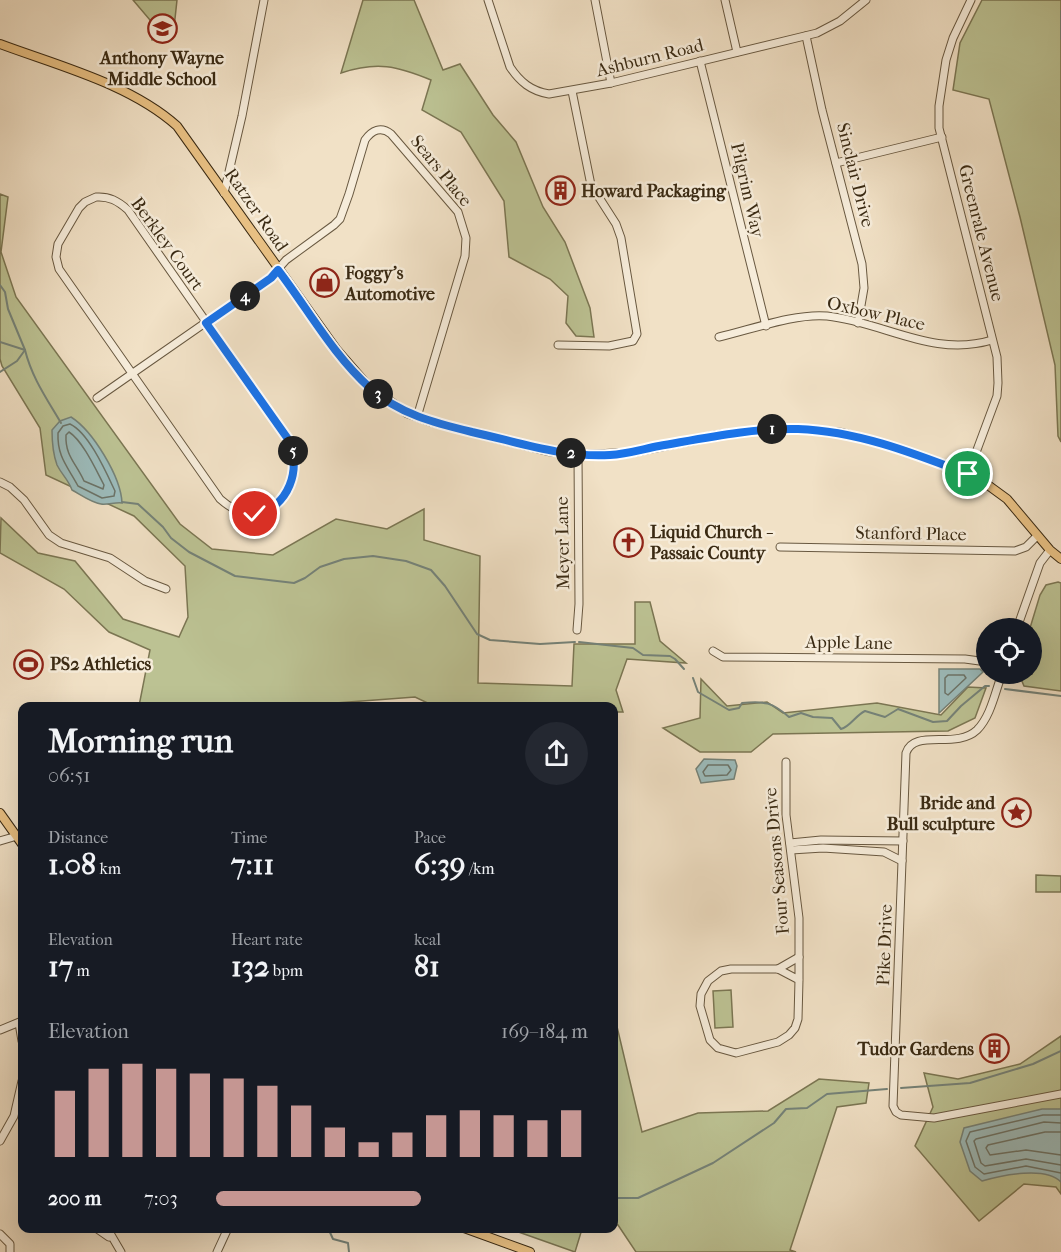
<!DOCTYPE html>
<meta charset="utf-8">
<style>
body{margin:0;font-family:"IM FELL French Canon",serif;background:#242831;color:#f1f3f6;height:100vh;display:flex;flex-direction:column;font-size:22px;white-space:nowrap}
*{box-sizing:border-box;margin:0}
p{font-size:20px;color:#9ea1a6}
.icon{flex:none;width:33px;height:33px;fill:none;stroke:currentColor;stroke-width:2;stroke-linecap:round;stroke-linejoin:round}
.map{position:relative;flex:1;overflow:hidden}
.panel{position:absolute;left:18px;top:702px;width:600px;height:531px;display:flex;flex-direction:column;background:#171b24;border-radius:12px;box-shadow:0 6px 24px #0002}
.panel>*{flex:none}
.buttons{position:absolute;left:976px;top:618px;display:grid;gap:12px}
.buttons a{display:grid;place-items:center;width:66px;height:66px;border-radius:50%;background:#171b24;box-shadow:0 6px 24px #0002;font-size:30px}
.pin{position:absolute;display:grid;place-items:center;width:51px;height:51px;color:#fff;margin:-26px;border:3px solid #fff;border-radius:50%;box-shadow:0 2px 6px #0007}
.km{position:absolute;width:30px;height:30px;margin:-15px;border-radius:50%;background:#222;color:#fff;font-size:16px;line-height:30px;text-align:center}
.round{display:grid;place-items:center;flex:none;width:63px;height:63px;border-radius:32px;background:#242831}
.summary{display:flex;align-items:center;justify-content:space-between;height:102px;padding:0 30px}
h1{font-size:33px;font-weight:700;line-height:45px}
.stats{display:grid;grid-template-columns:repeat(3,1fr);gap:9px;height:102px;padding:6px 30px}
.stats div{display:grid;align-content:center}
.stats b{font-size:30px;font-weight:700}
.stats small{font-size:16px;font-weight:400}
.stats p{font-size:16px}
.chart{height:168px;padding:12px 30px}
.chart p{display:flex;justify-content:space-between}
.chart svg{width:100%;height:108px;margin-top:6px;stroke:#c59692;stroke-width:6}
ul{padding:0 30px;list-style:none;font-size:20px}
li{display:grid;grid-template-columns:96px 72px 1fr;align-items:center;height:45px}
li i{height:15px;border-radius:8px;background:#c59692}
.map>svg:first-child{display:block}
.green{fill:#bcc293;stroke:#7b7653;stroke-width:1.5}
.water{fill:#9cbcbc;stroke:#758278;stroke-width:1.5}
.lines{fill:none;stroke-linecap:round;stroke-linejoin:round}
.shore{stroke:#6b7368;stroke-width:1.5}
.stream{stroke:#758278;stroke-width:2}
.minor-casing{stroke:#685840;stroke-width:9}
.major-casing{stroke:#3a2a13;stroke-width:10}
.minor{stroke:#f6ecda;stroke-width:7}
.major{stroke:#e8c083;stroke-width:8}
.route-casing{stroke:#fff;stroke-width:12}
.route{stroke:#1a73e8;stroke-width:8}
.labels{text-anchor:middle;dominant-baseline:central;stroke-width:5;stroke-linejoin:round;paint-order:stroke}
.poi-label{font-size:18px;font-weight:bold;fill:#3a2a13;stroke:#f6ecda;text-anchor:start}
.street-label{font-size:18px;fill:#3a2a13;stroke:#f6ecda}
</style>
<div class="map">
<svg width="1061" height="1252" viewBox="0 0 1061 1252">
<rect width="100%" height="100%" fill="#f1e1c6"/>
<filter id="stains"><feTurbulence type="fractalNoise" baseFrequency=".00333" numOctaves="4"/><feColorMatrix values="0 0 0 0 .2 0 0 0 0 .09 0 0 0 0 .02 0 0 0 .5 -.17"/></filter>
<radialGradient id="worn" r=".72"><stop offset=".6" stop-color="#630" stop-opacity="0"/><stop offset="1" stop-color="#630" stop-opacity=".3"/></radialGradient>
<g class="green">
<path d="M133 0H177L173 37 152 40 150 20Z"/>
<path d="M363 0H414L443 70 460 64 493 115 516 142 543 207 565 242 590 308 594 337 576 336 566 323 568 296 550 279 509 257 504 201 461 132 422 110 431 80C397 66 377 61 341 73Z"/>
<path d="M982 0H1061V442L1058 436 1055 365 1020 217 989 99 953 90 960 43Z"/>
<path d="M0 194 8 197 1 252 16 297 180 524 212 549 273 555 336 519 387 529 424 509V540L480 556 478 683 572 686 574 644H635V602H650L660 641 686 663 627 659 616 690 623 712H614V706H434L415 697 336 703V706H273L272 704 259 706H139L150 650 109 632 64 589 0 553 1 518 38 553 75 561 123 619 179 637 188 617 185 566 134 516 46 475 40 428 2 366 0 359Z"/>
<path d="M1058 582 1061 583V691L1024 686 1019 674H1032V628H1030L1040 595 1046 585Z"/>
<path d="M701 679 727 706 767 702 783 713 877 703 941 715 968 687 986 688 975 718 948 731 773 734 751 752H700L663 728 700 718Z"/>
<path d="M1036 875 1061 876V892H1036Z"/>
<path d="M731 990 733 1027 715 1028 713 991Z"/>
<path d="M614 1014 642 1132 698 1113 768 1111 819 1079 869 1083 866 1103 837 1107 790 1250 796 1252H636L618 1225 614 1224Z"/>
<path d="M1061 1036V1194L1056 1187 1024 1184 979 1221 915 1146 933 1107 924 1073 958 1079 1020 1064Z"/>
<path d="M510 1229H582L575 1252Z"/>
</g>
<g class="water">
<path d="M71 417C93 431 121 477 122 503 116 502 107 505 101 504 92 503 81 495 72 490 68 479 62 475 57 465 53 454 52 442 52 430L60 421Z"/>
<path d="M939 669H980L983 672 939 713Z"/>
<path d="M704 759 735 760 737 766 734 779 701 783 696 769Z"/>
<path d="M1042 1109H1061V1182C1046 1166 1002 1175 982 1181L970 1171 960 1142 964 1128Z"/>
</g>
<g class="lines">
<g class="shore">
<path d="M70 424C89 433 106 472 115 491L114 496 102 498 78 486C68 467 57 457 58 433L63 426Z"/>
<path d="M69 432C83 441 96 470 104 485L103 489 84 481C76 463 65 456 66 435Z"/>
<path d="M948 675H964L966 678 948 695 945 693V678Z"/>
<path d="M708 765H728L731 770 727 775 705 776 703 772Z"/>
<path d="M1061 1115H1043L970 1132 966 1141 975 1167 984 1174 1026 1166 1061 1173"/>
<path d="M1061 1123 1044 1122 976 1139 974 1141 981 1163 985 1166 1026 1159 1061 1165"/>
<path d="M1061 1132H1045L988 1145 986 1148 990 1155 1026 1150 1061 1155"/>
</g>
<g class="stream">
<path d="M1061 11V39"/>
<path d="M0 285 5 292 8 309 25 350 17 361 0 372"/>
<path d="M0 342 25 350C32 378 47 399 61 423"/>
<path d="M122 502 138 504 163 527 171 538 189 552 235 576 294 583 305 578 320 567 344 559 373 556 406 561 431 570 445 586 477 634 490 640 540 644 575 642"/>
<path d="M579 642 633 648 643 655 670 656 675 659 684 669"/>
<path d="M693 678 698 692 729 710 739 708 742 703C765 701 772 702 789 717L801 713 813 717 832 718 841 729C850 727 856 715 865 711L885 717 898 709 933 722 947 721 961 706 985 686H989"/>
<path d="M1005 689 1061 696"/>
<path d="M901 1088 970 1083 1033 1064 1061 1051"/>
<path d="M614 1198H638L713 1163 774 1123 786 1109 807 1108 827 1094 887 1089"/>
<path d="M328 1228 333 1239 348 1243 349 1252"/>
</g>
<defs>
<g id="minor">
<path d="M488 0 510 67C520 82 531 91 549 94L611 83 817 33 840 21 866 0"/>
<path d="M595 0 611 83"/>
<path d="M725 0 737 52"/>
<path d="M806 36 822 110 862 264 864 288 858 323"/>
<path d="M700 61 766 326"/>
<path d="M836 163 942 137"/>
<path d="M224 193 242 116 264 0"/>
<path d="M96 197C109 196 118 201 128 210L288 439C312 484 265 540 220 499L59 269 56 257 58 244 79 208 85 202Z"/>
<path d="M719 337C750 330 795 313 827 316 884 322 933 358 992 340"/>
<path d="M558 345 609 346 633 341 637 334 621 238 616 224 591 185 572 91"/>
<path d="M97 398 271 277 286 260 334 225 340 219 349 194 365 140C372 130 381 126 391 134L458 212 466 238 465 256 417 417"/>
<path d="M968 474 997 396 998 383 997 357 939 128V106L946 60 953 38 971 0"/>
<path d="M0 482 10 487 24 500 49 535 61 543 110 558 145 581 166 589"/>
<path d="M780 547 1015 551 1026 547 1037 536"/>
<path d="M1017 628 1040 563 1050 550"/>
<path d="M577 630 579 604 578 454"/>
<path d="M713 651 723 657 965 659 987 662"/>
<path d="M1002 674C995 692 991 716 977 730 956 750 914 728 906 753L893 1106 896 1112 901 1115 934 1118 1061 1094"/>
<path d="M786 762V815L799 918V980L798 1019 795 1028 789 1035 778 1042 736 1053 718 1048 710 1040 700 1006 701 994 708 981 721 971 731 969H778L799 980"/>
<path d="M0 841 17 836"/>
<path d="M790 843 821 840 903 841"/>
<path d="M791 850 823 848 884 852 902 861"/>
<path d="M778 969 799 957"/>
<path d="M19 1023 22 1041"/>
<path d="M0 1030 22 1021"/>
<path d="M0 1141 14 1116 22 1081"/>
<path d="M96 1228 109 1237"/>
<path d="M107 1228 121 1252"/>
<path d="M0 1234 10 1244V1252"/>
<path d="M217 1252 228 1228"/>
</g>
<g id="major">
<path d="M0 44C59 66 130 84 177 126L336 349 369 387 407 413 432 422 548 451 583 455 628 453 719 435 761 430 799 429 842 433 886 445 934 461 981 480 1007 499 1050 550 1061 559"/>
<path d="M0 813 22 844"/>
<path d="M464 1228 530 1252"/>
</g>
</defs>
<use href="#minor" class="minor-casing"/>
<use href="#major" class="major-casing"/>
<use href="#minor" class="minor"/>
<use href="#major" class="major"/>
</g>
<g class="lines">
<defs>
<path id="route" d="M255 514C288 509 303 468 288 439L206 323 271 278 278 270C308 309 333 355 370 388 399 414 435 423 472 432 518 442 563 458 610 455 627 454 643 449 659 446 705 438 751 428 798 429 857 431 913 453 968 474"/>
</defs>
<use href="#route" class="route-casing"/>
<use href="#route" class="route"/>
</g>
<defs>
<symbol id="school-ring" viewBox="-11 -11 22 22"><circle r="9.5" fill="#f6ecda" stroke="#8f2418" stroke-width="1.5"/><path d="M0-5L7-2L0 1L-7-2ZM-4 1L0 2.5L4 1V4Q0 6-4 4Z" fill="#8f2418"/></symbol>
<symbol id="building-ring" viewBox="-11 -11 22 22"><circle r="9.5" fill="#f6ecda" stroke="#8f2418" stroke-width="1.5"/><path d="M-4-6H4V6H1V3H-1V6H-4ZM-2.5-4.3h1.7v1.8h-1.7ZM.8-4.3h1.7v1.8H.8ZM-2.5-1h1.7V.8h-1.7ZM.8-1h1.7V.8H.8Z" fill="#8f2418"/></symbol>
<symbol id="shop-ring" viewBox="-11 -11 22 22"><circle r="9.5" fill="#f6ecda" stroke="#8f2418" stroke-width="1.5"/><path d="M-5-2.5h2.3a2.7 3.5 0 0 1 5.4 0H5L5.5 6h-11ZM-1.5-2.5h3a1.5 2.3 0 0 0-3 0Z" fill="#8f2418"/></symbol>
<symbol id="church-ring" viewBox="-11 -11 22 22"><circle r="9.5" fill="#f6ecda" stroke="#8f2418" stroke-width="1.5"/><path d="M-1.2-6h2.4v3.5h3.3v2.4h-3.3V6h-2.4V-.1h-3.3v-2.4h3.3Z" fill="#8f2418"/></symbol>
<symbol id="stadium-ring" viewBox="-11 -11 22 22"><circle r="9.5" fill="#f6ecda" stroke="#8f2418" stroke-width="1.5"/><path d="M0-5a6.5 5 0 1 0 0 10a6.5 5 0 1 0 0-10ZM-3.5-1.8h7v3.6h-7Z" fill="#8f2418"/></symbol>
<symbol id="sight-ring" viewBox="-11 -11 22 22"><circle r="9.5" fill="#f6ecda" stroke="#8f2418" stroke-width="1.5"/><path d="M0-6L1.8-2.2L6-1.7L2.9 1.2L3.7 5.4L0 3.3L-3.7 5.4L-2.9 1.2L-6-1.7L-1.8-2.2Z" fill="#8f2418"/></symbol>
</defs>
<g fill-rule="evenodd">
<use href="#school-ring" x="146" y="12" width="33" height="33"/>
<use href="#building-ring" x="544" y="174" width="33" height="33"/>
<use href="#shop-ring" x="308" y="266" width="33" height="33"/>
<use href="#church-ring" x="612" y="526" width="33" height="33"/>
<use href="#stadium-ring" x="12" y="648" width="33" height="33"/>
<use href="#sight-ring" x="1000" y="796" width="33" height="33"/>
<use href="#building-ring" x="978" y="1032" width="33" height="33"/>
</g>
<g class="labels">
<g class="poi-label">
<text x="162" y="58" text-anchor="middle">Anthony Wayne<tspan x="162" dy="21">Middle School</tspan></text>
<text x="581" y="191">Howard Packaging</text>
<text x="345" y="273">Foggy's<tspan x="345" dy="21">Automotive</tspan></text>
<text x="650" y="532">Liquid Church -<tspan x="650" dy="21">Passaic County</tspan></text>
<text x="50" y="664">PS2 Athletics</text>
<text x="995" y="803" text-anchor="end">Bride and<tspan x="995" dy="21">Bull sculpture</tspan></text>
<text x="974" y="1049" text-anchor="end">Tudor Gardens</text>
</g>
<g class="street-label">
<text transform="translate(650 58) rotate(-14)">Ashburn Road</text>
<text transform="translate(441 171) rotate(51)">Sears Place</text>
<text transform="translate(855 175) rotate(76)">Sinclair Drive</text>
<text transform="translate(747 190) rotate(77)">Pilgrim Way</text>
<text transform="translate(256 210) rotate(55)">Ratzer Road</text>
<text transform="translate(981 233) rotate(76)">Greenrale Avenue</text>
<text transform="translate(167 244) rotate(54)">Berkley Court</text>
<text transform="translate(876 314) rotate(13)">Oxbow Place</text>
<text transform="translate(911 534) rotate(1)">Stanford Place</text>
<text transform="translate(563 543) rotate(-91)">Meyer Lane</text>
<text transform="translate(849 643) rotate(1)">Apple Lane</text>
<text transform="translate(777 861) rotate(-95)">Four Seasons Drive</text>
<text transform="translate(885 945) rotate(-88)">Pike Drive</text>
</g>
</g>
<rect width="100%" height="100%" filter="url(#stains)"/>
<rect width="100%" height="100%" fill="url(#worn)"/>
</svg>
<div class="buttons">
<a><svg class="icon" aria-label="locate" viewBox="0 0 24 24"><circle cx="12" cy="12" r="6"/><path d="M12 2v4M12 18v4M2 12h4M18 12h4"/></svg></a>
</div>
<div class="pin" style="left:968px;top:474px;background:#1e9e55"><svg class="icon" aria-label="arrive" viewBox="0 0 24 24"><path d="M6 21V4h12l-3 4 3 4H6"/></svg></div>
<div class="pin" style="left:255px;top:514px;background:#d93025"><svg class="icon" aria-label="check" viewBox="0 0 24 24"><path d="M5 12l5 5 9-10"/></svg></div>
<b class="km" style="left:772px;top:429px">1</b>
<b class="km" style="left:571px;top:453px">2</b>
<b class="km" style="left:378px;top:394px">3</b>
<b class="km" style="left:245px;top:296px">4</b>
<b class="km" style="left:293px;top:451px">5</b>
<section class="panel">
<div class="summary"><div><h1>Morning run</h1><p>06:51</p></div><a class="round"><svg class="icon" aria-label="share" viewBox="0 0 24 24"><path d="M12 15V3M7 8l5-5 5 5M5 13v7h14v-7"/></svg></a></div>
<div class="stats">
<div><p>Distance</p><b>1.08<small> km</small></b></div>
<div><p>Time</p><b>7:11</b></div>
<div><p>Pace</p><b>6:39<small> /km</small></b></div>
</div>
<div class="stats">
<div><p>Elevation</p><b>17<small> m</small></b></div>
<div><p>Heart rate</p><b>132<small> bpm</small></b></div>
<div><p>kcal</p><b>81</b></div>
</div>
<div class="chart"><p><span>Elevation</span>169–184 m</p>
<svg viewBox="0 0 160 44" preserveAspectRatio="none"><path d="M5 44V17M15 44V8M25 44V6M35 44V8M45 44V10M55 44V12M65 44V15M75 44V23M85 44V32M95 44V38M105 44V34M115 44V27M125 44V25M135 44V27M145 44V29M155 44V25"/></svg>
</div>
<ul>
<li><b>200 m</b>7:03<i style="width:55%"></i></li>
</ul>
</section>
</div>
